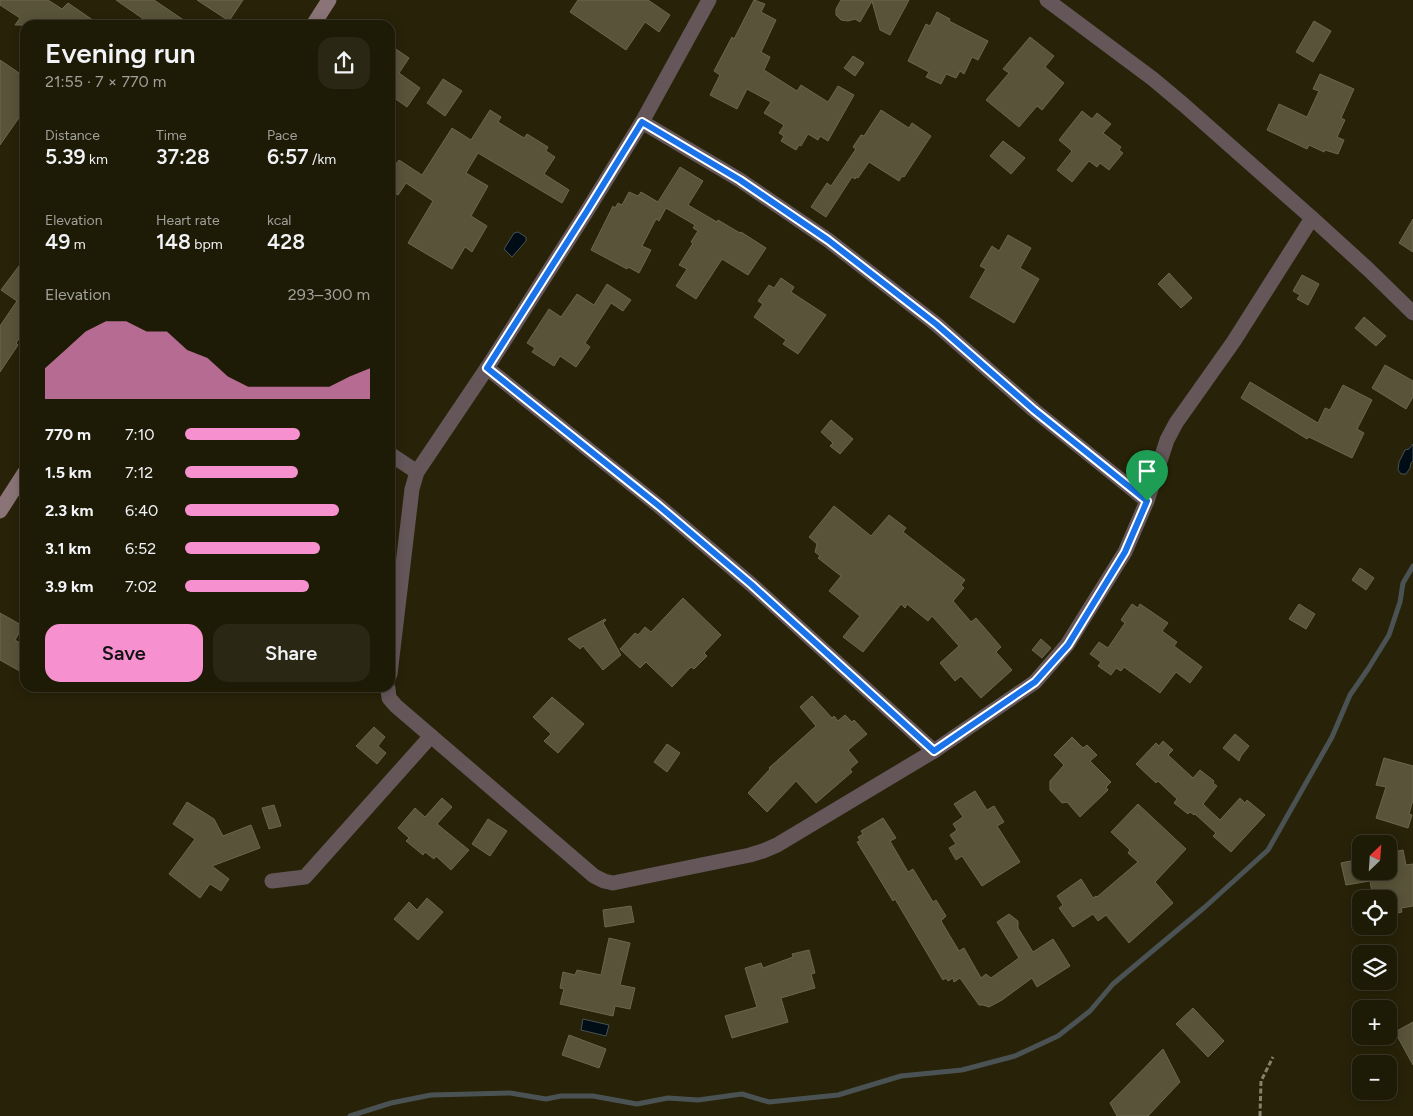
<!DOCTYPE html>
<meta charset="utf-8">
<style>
body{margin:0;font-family:Figtree,sans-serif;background:#2a2714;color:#f1f3f6;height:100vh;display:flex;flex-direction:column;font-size:19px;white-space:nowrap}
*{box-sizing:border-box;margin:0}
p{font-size:16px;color:#a0a19b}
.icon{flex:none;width:28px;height:28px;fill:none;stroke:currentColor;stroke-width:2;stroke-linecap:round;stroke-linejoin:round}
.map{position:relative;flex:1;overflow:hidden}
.panel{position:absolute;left:20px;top:20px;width:375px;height:672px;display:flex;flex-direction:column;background:#1d1a06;border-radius:15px;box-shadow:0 2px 12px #0003,0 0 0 1px #3b3828}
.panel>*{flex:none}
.needle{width:32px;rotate:25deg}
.fabs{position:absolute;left:1352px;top:835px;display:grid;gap:10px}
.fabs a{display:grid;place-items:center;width:45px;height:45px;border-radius:10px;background:#1d1a06;box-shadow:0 2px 12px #0003,0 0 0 1px #3b3828;font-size:25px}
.pin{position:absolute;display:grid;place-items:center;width:42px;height:42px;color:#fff;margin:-51px -21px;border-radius:50% 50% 50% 0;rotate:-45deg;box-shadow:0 0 5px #0007}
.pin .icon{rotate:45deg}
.round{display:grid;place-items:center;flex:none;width:52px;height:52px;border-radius:15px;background:#2a2714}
.head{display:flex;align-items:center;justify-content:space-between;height:85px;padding:0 25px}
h1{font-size:28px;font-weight:600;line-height:38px}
.stats{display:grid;grid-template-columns:repeat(3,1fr);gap:8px;height:85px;padding:5px 25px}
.stats div{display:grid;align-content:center}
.stats b{font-size:21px;font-weight:600}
.stats small{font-size:14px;font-weight:400}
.stats p{font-size:14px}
.chart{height:140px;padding:10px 25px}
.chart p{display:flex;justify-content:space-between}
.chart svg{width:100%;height:90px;margin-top:5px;fill:#f790ce;opacity:.7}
.button{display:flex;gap:10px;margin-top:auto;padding:10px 25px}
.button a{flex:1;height:58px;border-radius:15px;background:#f790ce;color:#111;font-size:20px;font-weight:600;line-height:58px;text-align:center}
.button a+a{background:#2a2714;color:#f1f3f6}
ul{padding:0 25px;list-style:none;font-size:16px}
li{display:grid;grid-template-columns:80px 60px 1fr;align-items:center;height:38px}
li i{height:12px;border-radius:6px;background:#f790ce}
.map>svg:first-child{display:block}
.water{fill:#000d16;stroke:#4a5253}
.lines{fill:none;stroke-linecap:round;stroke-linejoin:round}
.stream{stroke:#4a5253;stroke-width:5}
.building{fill:#585339;stroke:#6c674c}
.path{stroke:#86816c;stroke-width:3;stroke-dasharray:5 2.5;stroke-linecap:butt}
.street{stroke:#645659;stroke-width:15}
.secondary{stroke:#8a7478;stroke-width:15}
.route-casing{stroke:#fff;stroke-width:10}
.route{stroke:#1a73e8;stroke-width:6}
</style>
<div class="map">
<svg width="1413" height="1116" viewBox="0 0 1413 1116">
<rect width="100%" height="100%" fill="#272208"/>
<g class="water">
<path d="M518 232 526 237V241L512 257 504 249 514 233Z"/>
<path d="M1413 444V461L1411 463 1410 468 1406 474H1401L1398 470 1399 462 1405 450 1409 449Z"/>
<path d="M583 1019 609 1025 606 1036 581 1030Z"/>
</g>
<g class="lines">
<path class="stream" d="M350 1116 391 1103 431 1095 510 1093 546 1099 561 1096H593L637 1104 668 1098 698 1100 742 1094 769 1102 838 1095 901 1076 962 1070 1015 1056 1058 1036 1090 1011 1113 984 1205 907 1268 850 1332 737 1350 695 1368 669 1389 635 1400 602 1403 583 1413 566"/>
</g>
<g class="building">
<path d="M0 0H48L62 9 68 3 100 25H15L20 18 0 5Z"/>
<path d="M116 0H154L191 25H152Z"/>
<path d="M197 0H243L229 21Z"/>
<path d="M578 0H648L670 15 659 32 645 22 626 50 570 12Z"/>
<path d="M754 0 765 4 761 12 776 20 761 52 770 57 764 70 797 91 801 85 828 102 838 86 854 95 828 141 820 136 818 140 808 134 801 146 799 145 796 150 781 141 784 136 779 133 784 125 764 113 771 102 747 89 737 109 710 95 720 75 714 71 732 37 734 39Z"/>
<path d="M841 0H909L890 35 880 30 872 1 860 22 855 19 848 21 841 20 836 15V9Z"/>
<path d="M937 12 950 19 949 21 988 41 978 60 972 57 964 74 960 71 956 78 946 74 941 84 926 77 929 72 908 61 926 24 930 26Z"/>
<path d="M1314 21 1331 31 1313 62 1296 52Z"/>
<path d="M1030 37 1054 56 1045 67 1064 83 1042 110 1037 106 1019 127 986 100 1009 73 1003 69Z"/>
<path d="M390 45 409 58 399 73 420 88 407 107 390 95Z"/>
<path d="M853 56 864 63 855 76 844 68Z"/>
<path d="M0 60 25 77V109L0 145Z"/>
<path d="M1320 74 1354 89 1341 118 1345 120 1337 137 1344 140 1338 154 1325 150 1324 152 1309 145 1307 149 1267 130 1279 104 1307 117 1319 91 1313 89Z"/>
<path d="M443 79 462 91 445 116 427 103Z"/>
<path d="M490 110 501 117 498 122 524 138 527 134 548 147 546 151 555 157 544 174 569 190 562 203 478 153 466 173 488 186 471 216 487 226 472 252 465 247 452 269 408 243 433 201 406 183 398 195 390 190V173L399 160 422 175 452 128 471 140Z"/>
<path d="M881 110 909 128 912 123 931 136 904 177 902 176 899 181 869 162 858 178 856 177 855 179 852 177 826 217 811 207 827 183 831 186 856 149 853 147 861 135 864 136Z"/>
<path d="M1082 111 1092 119 1097 113 1111 124 1103 133 1121 147 1119 150 1123 153 1109 170 1100 163 1097 167 1089 161 1072 182 1057 170 1072 151 1059 140Z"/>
<path d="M1003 141 1025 158 1011 174 990 156Z"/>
<path d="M680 167 703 181 688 205 717 222 718 220 740 233 741 232 766 248 748 275 722 259 696 299 676 286 687 269 679 265 693 243 691 242 698 231 693 228 695 225 666 208 659 221 656 219 642 246 651 250 639 273 628 267 627 269 591 250 613 206 615 208 618 203 622 205 629 192 638 196 641 192 658 202Z"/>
<path d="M1413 219V252L1399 243Z"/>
<path d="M1008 235 1031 248 1020 268 1039 279 1014 323 970 297 986 269 980 266 992 246 999 251Z"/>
<path d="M25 258V330L16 343 18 345 0 372V326L17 301 1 290Z"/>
<path d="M1169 273 1192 298 1181 308 1158 284Z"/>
<path d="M1302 275 1319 284 1308 305 1297 299 1300 295 1293 291Z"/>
<path d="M781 278 794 287 791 292 826 315 798 354 783 344 786 340 754 317 763 304 758 301 769 285 774 288Z"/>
<path d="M607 284 631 300 623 311 611 303 585 343 590 347 576 367 560 356 554 366 532 352 535 348 527 343 549 309 561 317 577 294 594 305Z"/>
<path d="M1364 317 1386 336 1376 346 1355 328Z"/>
<path d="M1385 365 1413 381V397L1406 409 1372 388Z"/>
<path d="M1250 382 1318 423 1325 408 1330 410 1343 385 1372 400 1357 429 1364 433 1352 458 1309 437 1307 439 1241 398Z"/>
<path d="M831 420 853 439 840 454 830 446 833 443 821 432Z"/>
<path d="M834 506 871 536 889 515 906 528 903 532 965 580 961 585 964 588 953 601 971 622 976 618 1001 647 996 652 1012 670 981 698 961 676 955 681 940 663 959 646 932 616 928 621 907 604 905 608 901 604 863 652 843 637 860 616 829 591 841 576 818 558 820 556 815 552 817 544 809 537Z"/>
<path d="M1360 568 1374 578 1366 590 1352 580Z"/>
<path d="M683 598 721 635 704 653 707 656 694 669 691 667 672 687 646 662 640 668 620 649 635 633 638 635 645 627 651 632Z"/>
<path d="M1132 604 1138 608 1140 604 1168 623 1162 631 1177 642 1174 646 1202 667 1190 683 1176 672 1160 693 1124 667 1121 671 1116 668 1111 675 1098 666 1101 662 1090 654 1099 642 1108 648 1125 623 1121 620Z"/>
<path d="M1299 604 1315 614 1306 629 1289 619Z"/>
<path d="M0 613 23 626 15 640 25 646V674L0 660Z"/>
<path d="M605 619 606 620 603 623 621 655 603 670 583 646 580 649 568 639Z"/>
<path d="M1041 639 1051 648 1042 658 1032 650Z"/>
<path d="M812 696 832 718 834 716 838 721 845 715 852 722 854 720 867 734 848 750 858 762 850 769 852 772 816 803 796 781 767 812 748 793 770 769 769 768 816 726 800 707Z"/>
<path d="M552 697 584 724 558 753 544 741 551 734 533 717Z"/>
<path d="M374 727 385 737 378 746 386 753 377 764 356 746Z"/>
<path d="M1235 734 1249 746 1241 756 1239 761 1223 748Z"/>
<path d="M1072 737 1083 748 1087 745 1097 755 1090 761 1111 782 1106 787 1108 790 1080 817 1067 802 1062 803 1050 790V781L1064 765 1054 755Z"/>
<path d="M1163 741 1173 750 1168 755 1193 778 1200 770 1214 781 1213 783 1217 786 1203 804 1220 820 1240 798 1245 803 1247 800 1265 815 1231 852 1213 836 1216 833 1195 814 1194 815 1190 812 1188 814 1174 803 1177 799 1158 781 1156 783 1136 764 1156 743 1159 746Z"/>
<path d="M667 744 680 753 667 772 654 762Z"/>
<path d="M1384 758 1413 766V800L1409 814 1412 815 1408 828 1376 818 1386 787 1376 785Z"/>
<path d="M975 791 987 810 994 806 1004 822 997 826 1020 862 982 886 962 856 956 860 949 848 956 844 950 835 957 830 953 824 963 817 954 804Z"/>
<path d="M442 798 452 807 437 824 469 850 451 870 436 856 434 859 425 852 423 855 406 841 409 838 398 828 415 808 425 817Z"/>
<path d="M187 802 214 819 223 836 251 825 260 848 212 866 229 879 221 891 210 884 200 898 169 874 195 839 173 824Z"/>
<path d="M1138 804 1186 849 1155 882 1173 903 1129 943 1106 915 1098 921 1093 914 1073 927 1059 908 1063 905 1057 896 1081 879 1093 898 1096 896 1097 897 1138 862 1128 853 1130 850 1111 832Z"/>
<path d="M274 805 281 826 269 829 262 808Z"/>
<path d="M883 818 896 838 890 841 908 872 913 869 933 902 936 900 946 916 941 921 959 951 964 948 981 978 986 974 991 978 1019 958 997 922 1009 914 1018 921V928L1033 952 1053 939 1070 966 1037 987 1032 978 1002 1000 989 1007 983 1005H979L960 978 954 982 953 978 948 981 946 978 943 980 895 899 893 901 857 842 860 841 858 837 863 834 861 831Z"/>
<path d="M488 819 507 831 490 856 472 844Z"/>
<path d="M1403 850 1406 865 1413 864V906L1401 908 1402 912 1389 915V899H1373L1370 881 1346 885 1341 863 1361 859V871H1389V853Z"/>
<path d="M427 898 443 912 418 940 394 919 409 902 417 910Z"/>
<path d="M631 906 634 922 605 927 603 910Z"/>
<path d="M609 938 630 943 620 985 635 988 630 1009 615 1006 613 1016 560 1004 564 989 560 988 563 972 575 975 577 970 601 975Z"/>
<path d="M809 950 815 973 811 974 815 988 781 998 788 1022 732 1038 725 1016 757 1007 745 968 761 963 763 968 793 957 792 954Z"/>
<path d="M1193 1008 1224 1041 1208 1057 1176 1024Z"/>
<path d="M1413 1022V1065L1395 1032Z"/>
<path d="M569 1035 606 1049 599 1068 562 1055Z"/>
<path d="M1163 1049 1180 1082 1148 1116H1117L1110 1103Z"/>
</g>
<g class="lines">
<path class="path" d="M1260 1116 1261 1081 1273 1057"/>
<g class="street">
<path d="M1047 0 1153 79 1184 105 1312 218 1369 270 1413 313"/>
<path d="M642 122 740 180 828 240 936 324 1034 410 1147 501"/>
<path d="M487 368 659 506 752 585 934 751"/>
<path d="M390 454 417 472"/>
<path d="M390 674 412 489 417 472 487 368 587 211 642 122 709 0"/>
<path d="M388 688 389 698 396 706 594 876 604 881 613 883 750 855 763 851 777 845 934 751 1035 682 1067 645 1125 552 1147 501 1167 440 1176 423 1234 341 1312 218"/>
<path d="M272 881 305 877 431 736"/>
</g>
<g class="secondary">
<path d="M313 25 329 0"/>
<path d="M0 511 25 472"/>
</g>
</g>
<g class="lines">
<defs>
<path id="route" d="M642 122 740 180 828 240 936 324 1034 410 1147 501 1125 552 1068 645 1035 682 934 751 752 585 659 506 487 368 587 211Z"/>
</defs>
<use href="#route" class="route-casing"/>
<use href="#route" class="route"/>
</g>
</svg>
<div class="fabs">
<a><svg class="needle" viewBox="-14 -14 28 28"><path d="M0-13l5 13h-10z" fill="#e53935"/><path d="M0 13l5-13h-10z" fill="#a0a19b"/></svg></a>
<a><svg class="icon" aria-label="locate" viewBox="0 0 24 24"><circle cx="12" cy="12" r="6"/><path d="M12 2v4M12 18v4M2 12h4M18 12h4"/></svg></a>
<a><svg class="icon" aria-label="layers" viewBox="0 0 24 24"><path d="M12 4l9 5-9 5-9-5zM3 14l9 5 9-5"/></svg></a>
<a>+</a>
<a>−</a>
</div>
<div class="pin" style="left:1147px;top:501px;background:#1e9e55"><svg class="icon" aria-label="arrive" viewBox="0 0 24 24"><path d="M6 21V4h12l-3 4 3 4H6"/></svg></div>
<section class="panel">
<div class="head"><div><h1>Evening run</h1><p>21:55 · 7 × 770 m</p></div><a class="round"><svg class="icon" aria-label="share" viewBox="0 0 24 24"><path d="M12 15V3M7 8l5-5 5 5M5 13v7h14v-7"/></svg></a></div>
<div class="stats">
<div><p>Distance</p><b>5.39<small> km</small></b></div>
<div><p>Time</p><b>37:28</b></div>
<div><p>Pace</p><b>6:57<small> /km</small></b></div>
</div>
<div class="stats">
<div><p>Elevation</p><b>49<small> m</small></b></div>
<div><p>Heart rate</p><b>148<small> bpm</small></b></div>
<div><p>kcal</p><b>428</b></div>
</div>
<div class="chart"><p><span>Elevation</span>293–300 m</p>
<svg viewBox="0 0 160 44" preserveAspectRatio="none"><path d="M0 44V29L10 20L20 11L30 6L40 6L50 11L60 11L70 20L80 24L90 33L100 38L110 38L120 38L130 38L140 38L150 33L160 29V44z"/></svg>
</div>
<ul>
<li><b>770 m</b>7:10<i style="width:62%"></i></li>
<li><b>1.5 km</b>7:12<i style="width:61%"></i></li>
<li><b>2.3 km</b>6:40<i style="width:83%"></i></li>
<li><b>3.1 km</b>6:52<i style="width:73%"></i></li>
<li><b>3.9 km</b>7:02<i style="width:67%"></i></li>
</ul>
<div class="button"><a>Save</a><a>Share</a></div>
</section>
</div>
